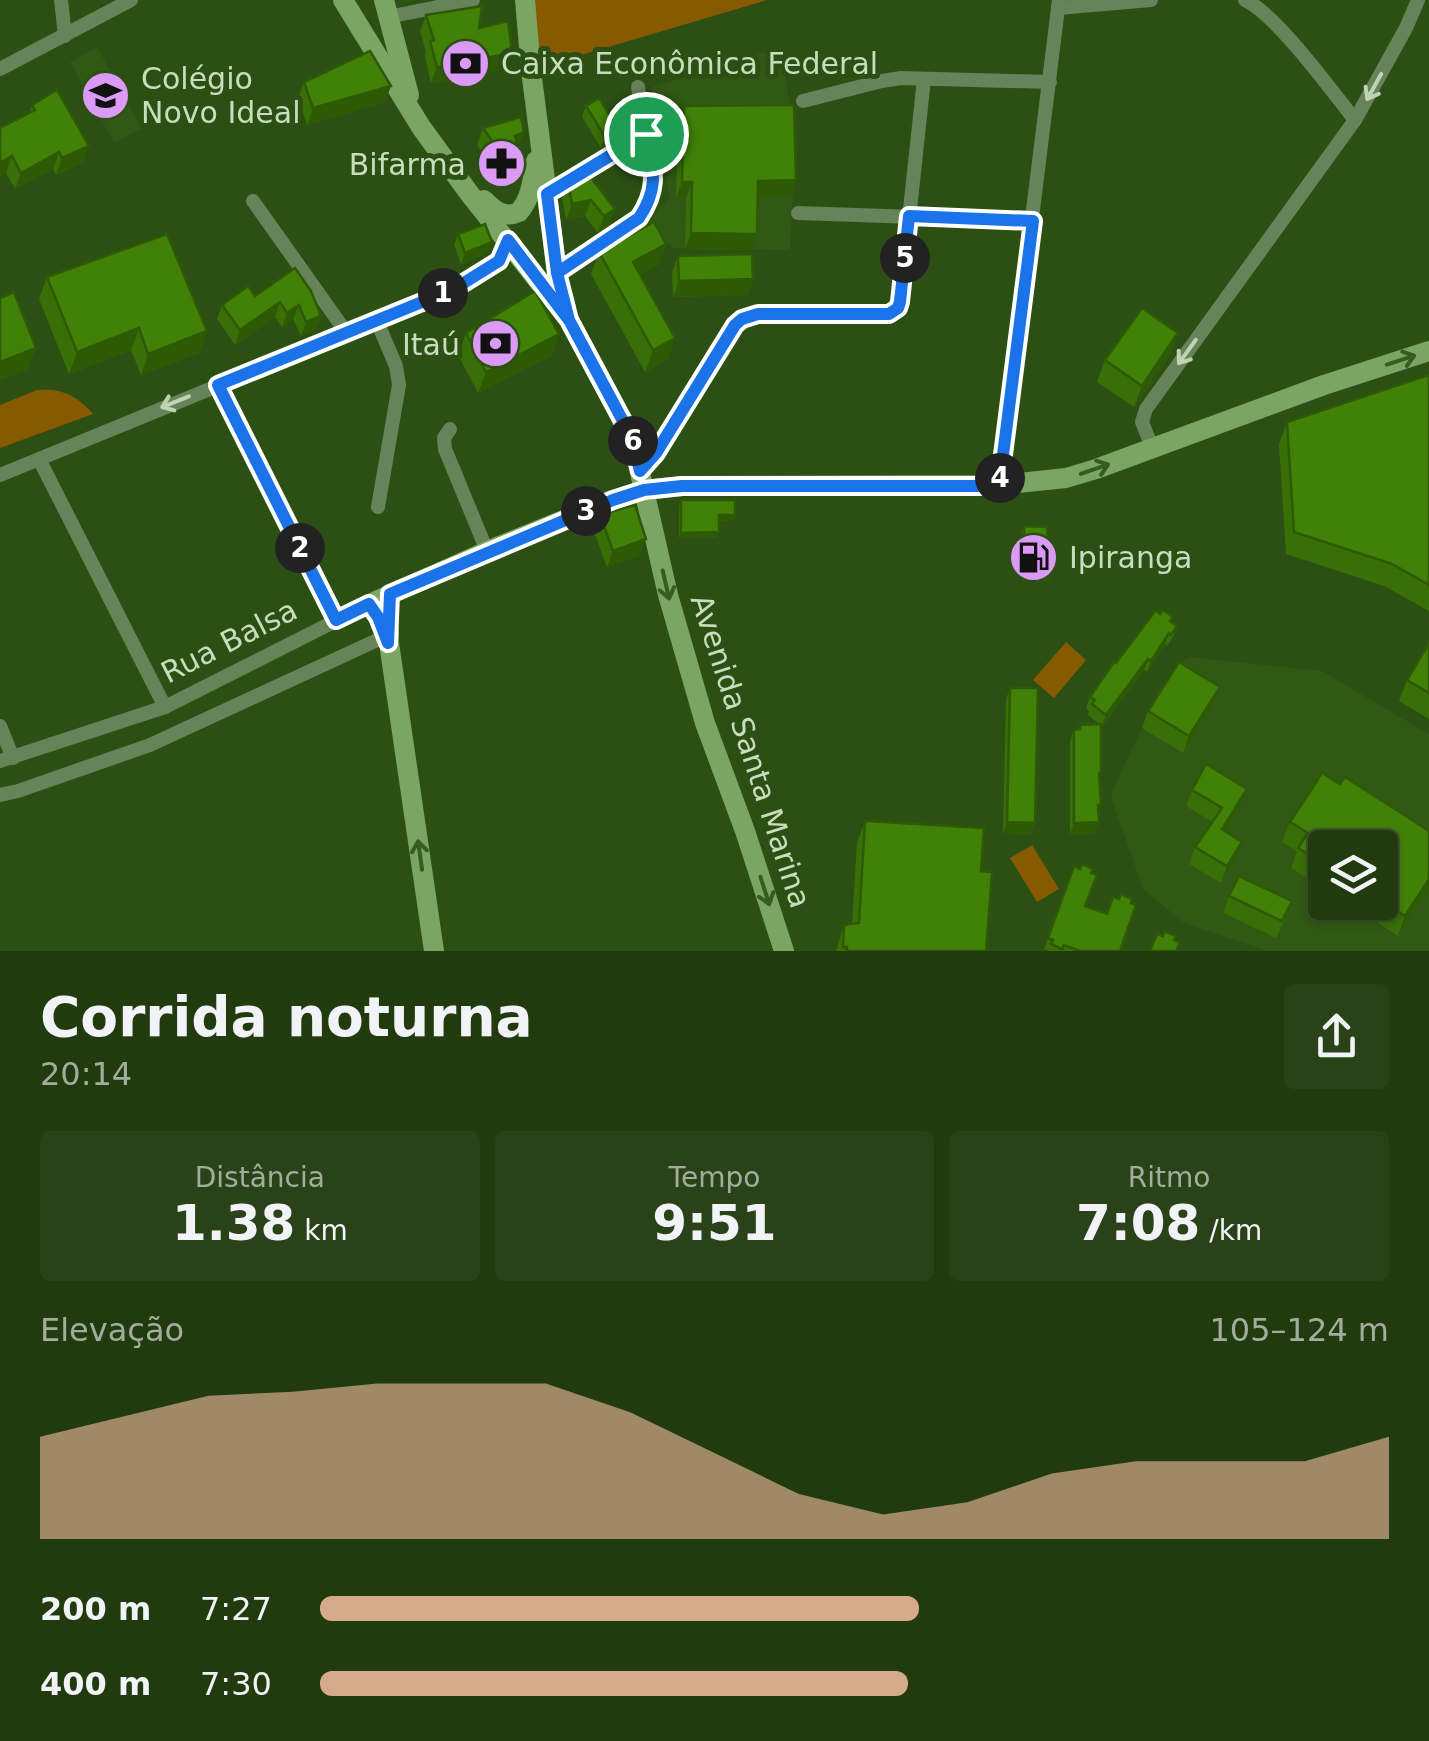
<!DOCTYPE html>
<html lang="pt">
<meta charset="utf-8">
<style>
body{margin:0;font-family:"DejaVu Sans",sans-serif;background:#294218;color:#f1f3f6;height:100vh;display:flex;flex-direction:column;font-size:38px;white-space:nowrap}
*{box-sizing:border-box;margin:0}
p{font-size:32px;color:#a2ad9e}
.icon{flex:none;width:55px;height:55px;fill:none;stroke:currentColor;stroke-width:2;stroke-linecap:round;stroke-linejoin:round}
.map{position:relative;height:951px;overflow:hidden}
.side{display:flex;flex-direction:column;background:#213b0f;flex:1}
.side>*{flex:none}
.fabs{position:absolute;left:1308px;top:830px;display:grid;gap:20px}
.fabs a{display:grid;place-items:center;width:90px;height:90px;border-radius:10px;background:#213b0f;box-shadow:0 2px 8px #0004,0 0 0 2px #3e552f;font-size:50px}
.pin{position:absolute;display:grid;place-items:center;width:85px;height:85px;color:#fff;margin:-42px;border:5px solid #fff;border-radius:50%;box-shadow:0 2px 10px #0007}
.km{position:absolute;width:50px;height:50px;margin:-25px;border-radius:50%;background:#222;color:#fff;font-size:28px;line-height:50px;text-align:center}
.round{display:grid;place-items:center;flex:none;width:105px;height:105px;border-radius:10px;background:#294218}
.overview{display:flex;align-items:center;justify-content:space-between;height:170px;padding:0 40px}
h1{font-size:55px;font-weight:600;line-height:75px}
.stats{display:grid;grid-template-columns:repeat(3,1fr);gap:15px;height:170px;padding:10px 40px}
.stats div{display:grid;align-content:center;border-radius:10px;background:#294218;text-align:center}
.stats b{font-size:50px;font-weight:600}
.stats small{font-size:28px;font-weight:400}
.stats p{font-size:28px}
.chart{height:280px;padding:20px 40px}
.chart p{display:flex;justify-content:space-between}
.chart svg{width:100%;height:180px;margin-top:10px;fill:#d6ab8b;opacity:.7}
ul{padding:0 40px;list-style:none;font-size:32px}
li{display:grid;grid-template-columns:160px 120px 1fr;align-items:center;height:75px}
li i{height:25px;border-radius:12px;background:#d6ab8b}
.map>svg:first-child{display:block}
.built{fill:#315814;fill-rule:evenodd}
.green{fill:#875a00}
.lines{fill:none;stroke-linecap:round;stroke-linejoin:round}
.street{stroke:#678359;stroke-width:14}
.secondary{stroke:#7aa562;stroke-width:20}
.wall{fill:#396f07}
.shaded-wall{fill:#2e5a06}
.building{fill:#428108;stroke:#2e5a06;stroke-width:2.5}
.oneway{stroke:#bed4b4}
.oneway2{stroke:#385c20}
.route-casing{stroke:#fff;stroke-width:20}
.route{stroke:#1a73e8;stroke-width:12}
.labels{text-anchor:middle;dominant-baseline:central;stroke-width:10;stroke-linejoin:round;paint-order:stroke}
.poi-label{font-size:30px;fill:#c8ddbe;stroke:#2c4f14;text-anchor:start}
.street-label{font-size:30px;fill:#c8ddbe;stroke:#2c4f14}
</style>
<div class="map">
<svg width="1429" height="951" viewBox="0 0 1429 951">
<rect width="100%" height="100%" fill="#2c4f14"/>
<g class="built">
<path d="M97 47 142 128 114 143 70 62Z"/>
<path d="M782 47 790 110 793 192 790 250 673 248 646 224 669 198 652 87Z"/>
<path d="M1190 657 1322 671 1429 734V951H1266L1184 923 1143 889 1112 800V791L1142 728 1182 662ZM1325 848H1380V902H1325Z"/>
</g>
<g class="green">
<path d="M526 0H767L534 69Z"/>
<path d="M37 390C61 388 77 395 93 414L0 448V405Z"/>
<path d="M1066 642 1086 660 1054 698 1033 680Z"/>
<path d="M1032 845 1059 889 1037 902 1010 858Z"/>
</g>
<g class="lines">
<g class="street">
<path d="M61 0 65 36"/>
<path d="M1245 0C1276 14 1331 90 1355 120"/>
<path d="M1058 8 1151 0"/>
<path d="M388 17 473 0"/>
<path d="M0 69 131 0"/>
<path d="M638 87 645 134"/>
<path d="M803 101 882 81 901 78 1050 82"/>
<path d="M547 194 645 134C653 169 660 187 639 218L557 273"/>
<path d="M253 201 346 332"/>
<path d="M798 213 1033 221"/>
<path d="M376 319 396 366 399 385 378 507"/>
<path d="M218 385 336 620"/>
<path d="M450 429 444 438 445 449 487 551"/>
<path d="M1152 447 1142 422 1146 409 1355 120 1406 28 1418 0"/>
<path d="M39 459 165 707"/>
<path d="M640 471 656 453 735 325 741 319 758 314H889L895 312 900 302 924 79"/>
<path d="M0 475 454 289 499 261 508 240"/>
<path d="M999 485 1059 0"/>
<path d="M0 726 13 758"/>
<path d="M0 761 165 707 369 604"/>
<path d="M0 795 18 791 150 745 386 636"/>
</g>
<g class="secondary">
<path d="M343 0 421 127 469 193 569 320 632 438 668 595 705 723 745 831 784 951"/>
<path d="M384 0 409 95"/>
<path d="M525 0 531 70 557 273 566 308"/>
<path d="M484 200C494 210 504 219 519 212 532 197 532 180 536 161"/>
<path d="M389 631V643L434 951"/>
<path d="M389 643 378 617 369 604 487 551 613 500 645 490 682 486 999 485 1066 478 1096 469 1324 385 1429 351"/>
</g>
</g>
<g class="wall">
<path d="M426 15 479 28 512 53 506 69 431 83 425 57 426 52 420 31Z"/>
<path d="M304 82 385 102 307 125 298 98Z"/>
<path d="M32 105 83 162 56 175 53 169 15 189 6 173 0 176V128L29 113Z"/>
<path d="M586 106 618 129 614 140 601 148 582 117Z"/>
<path d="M684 106 790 196 758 197 751 250 685 249 686 198H676L678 122Z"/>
<path d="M483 128 517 148 520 159 514 175 501 179 477 145Z"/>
<path d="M585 170 609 225 598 233 585 216 566 220 562 197 568 181Z"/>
<path d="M458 234 488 253 461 264 454 245Z"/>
<path d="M666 244 658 265 640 275 675 338 667 360 645 372 591 274 599 252Z"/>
<path d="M678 256 753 279 747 295 673 297 672 272Z"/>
<path d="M295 268 321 316 315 330 301 336 293 319 282 327 275 317 235 345 217 319 222 305 255 296Z"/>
<path d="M47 277 207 331 199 353 141 375 131 350 69 374 39 299Z"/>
<path d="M466 333 559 334 551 356 478 393 458 355Z"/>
<path d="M1178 333 1171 354 1134 407 1097 382 1105 360Z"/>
<path d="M1429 375V611L1384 586 1286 554 1279 444 1287 422Z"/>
<path d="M681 500 733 521H719L717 538H679V506Z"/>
<path d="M600 515 640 555 607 567 594 532Z"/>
<path d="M1024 526 1048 582H1022V532Z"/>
<path d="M1171 621 1177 626 1173 637 1167 646 1165 644 1147 672 1144 670 1102 726 1101 725 1099 811 1095 833 1070 834V741L1074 730H1078L1080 725 1099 724 1088 715 1089 711 1086 708 1090 697 1116 663Z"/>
<path d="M1429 643V719L1399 701 1407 680Z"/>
<path d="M1220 687 1214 704 1183 753 1142 728 1148 711Z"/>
<path d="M1010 688 1035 823 1031 834 1003 833 1006 699Z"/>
<path d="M1340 784 1429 831V888L1398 936 1345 902H1380V848H1325V890L1291 868 1297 851 1282 842 1290 822Z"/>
<path d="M1192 790 1241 805 1225 831 1236 858 1221 883 1189 864 1195 847 1212 822 1186 806Z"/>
<path d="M865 821 981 871 986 951H836L844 925 852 924 857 843Z"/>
<path d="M1074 866 1086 906 1127 937 1121 951H1049L1044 949Z"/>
<path d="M1229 896 1286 918 1276 938 1223 913Z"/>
</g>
<g class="shaded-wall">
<path d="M401 0H419L400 4Z"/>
<path d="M512 53 506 69 431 83 437 67Z"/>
<path d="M391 86 385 102 307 125 313 108Z"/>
<path d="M618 129 614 140 601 148 605 137Z"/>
<path d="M524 132 518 148 515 136Z"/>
<path d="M89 146 83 162 56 175 62 158Z"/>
<path d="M59 152 53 169 15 189 21 173Z"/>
<path d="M12 156 6 173 0 176V163Z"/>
<path d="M520 159 514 175 501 179 506 162Z"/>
<path d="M796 180 790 196 752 197 758 181Z"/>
<path d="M682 182H692L686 198H676Z"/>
<path d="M591 200 585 216 566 220 572 204Z"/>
<path d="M615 209 609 225 598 233 604 216Z"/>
<path d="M691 233 757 234 751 250 685 249Z"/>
<path d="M492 242 488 253 461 264 465 253Z"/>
<path d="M666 244 658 265 625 283 633 262Z"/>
<path d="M753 279 747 295 673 297 679 281Z"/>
<path d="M280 302 275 317 235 345 240 330Z"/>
<path d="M299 305 293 319 282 327 287 313Z"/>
<path d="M321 316 315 330 301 336 306 322Z"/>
<path d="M139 328 131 350 69 374 77 352Z"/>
<path d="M207 331 199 353 141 375 148 354Z"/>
<path d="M1178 333 1171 354 1134 407 1142 386Z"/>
<path d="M559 334 551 356 478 393 486 372Z"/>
<path d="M675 338 667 360 645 372 653 350Z"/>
<path d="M36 348 28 370 0 380V362Z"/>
<path d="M719 515H735L733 521H717Z"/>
<path d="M719 532 717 538H679L681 533Z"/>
<path d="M646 539 640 555 607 567 613 551Z"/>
<path d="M1024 577H1050L1048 582H1022Z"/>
<path d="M1169 633 1165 644 1147 672 1151 661Z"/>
<path d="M1148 659 1144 670 1102 726 1106 715Z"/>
<path d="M1220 687 1214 704 1183 753 1189 736Z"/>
<path d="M1247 789 1241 805 1216 846 1222 829Z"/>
<path d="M1007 822 1035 823 1031 834 1003 833Z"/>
<path d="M1099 822 1095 833 1070 834 1074 823Z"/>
<path d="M1242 842 1236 858 1221 883 1227 866Z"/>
<path d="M1429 879V888L1398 936 1405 916Z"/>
</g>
<g class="building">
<path d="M482 6 479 28 508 21 512 53 437 67 430 41 434 40 426 15Z"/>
<path d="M370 51 391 86 313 108 304 82Z"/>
<path d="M57 90 89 146 62 158 59 152 21 173 12 156 0 163V128L35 110 32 105Z"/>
<path d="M599 98 618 129 605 137 586 106Z"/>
<path d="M794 105 796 180 758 181 757 234 691 233 692 182H682L684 106Z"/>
<path d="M521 117 524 132 515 136 520 159 506 162 483 128Z"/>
<path d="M585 170 615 209 604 216 591 200 572 204 568 181Z"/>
<path d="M654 222 666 244 633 262 675 338 653 350 599 252Z"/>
<path d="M485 224 492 242 465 253 458 234Z"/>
<path d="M167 234 207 331 148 354 139 328 77 352 47 277Z"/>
<path d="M752 254 753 279 679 281 678 256Z"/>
<path d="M295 268 311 291 321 316 306 322 299 305 287 313 280 302 240 330 222 305 248 286 255 296Z"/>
<path d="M535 291 559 334 486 372 466 333Z"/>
<path d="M14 292 36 348 0 362V298Z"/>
<path d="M1142 308 1178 333 1142 386 1105 360Z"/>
<path d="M1429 375V585L1392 564 1294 532 1287 422Z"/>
<path d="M681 500H735V515H719V532L681 533Z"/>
<path d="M635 505 646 539 613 551 600 515Z"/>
<path d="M1024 526 1047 527 1050 577H1024Z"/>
<path d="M1156 610 1160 614 1163 610 1173 617 1170 621 1177 626 1171 635 1169 633 1151 661 1148 659 1106 715 1092 704 1095 700 1090 697 1114 662 1116 663Z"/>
<path d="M1429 643V693L1407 680Z"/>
<path d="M1179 662 1220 687 1189 736 1148 711Z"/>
<path d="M1010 688H1038L1035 823 1007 822Z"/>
<path d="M1101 724V773H1099L1101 805H1098L1099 822 1074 823V730L1080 729V725Z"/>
<path d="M1206 764 1247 789 1222 829 1242 842 1227 866 1195 847 1222 808 1192 790Z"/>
<path d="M1322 773 1340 784 1345 777 1429 831V879L1405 916 1380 900V848H1325V865L1298 848 1308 833 1290 822Z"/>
<path d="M865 821 984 828 981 871 992 872 986 951H847V947H843L844 925 859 923Z"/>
<path d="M1082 864 1093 869 1091 873 1097 875 1085 906 1107 914 1113 897 1119 899 1121 894 1132 899 1131 903 1136 905 1120 951H1080L1064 945 1062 949 1051 944 1053 940 1048 938 1074 866 1080 869Z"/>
<path d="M1239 876 1292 901 1282 921 1229 896Z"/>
<path d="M1164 931 1176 936 1174 940 1180 942 1176 951H1150L1157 934 1163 936Z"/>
</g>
<defs><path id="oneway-shaft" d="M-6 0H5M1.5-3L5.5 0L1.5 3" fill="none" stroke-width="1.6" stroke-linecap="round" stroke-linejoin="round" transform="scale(2.5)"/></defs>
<g class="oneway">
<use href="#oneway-shaft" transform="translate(1374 87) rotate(119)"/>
<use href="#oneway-shaft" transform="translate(1187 352) rotate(126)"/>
<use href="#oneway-shaft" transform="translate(175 402) rotate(158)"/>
</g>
<g class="oneway2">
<use href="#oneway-shaft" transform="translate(1401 360) rotate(-18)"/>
<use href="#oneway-shaft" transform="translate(1095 469) rotate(-19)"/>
<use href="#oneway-shaft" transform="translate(666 585) rotate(77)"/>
<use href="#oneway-shaft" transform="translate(420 855) rotate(-98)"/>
<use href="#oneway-shaft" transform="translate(765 891) rotate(72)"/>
</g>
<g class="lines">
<defs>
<path id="route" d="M646 134C653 169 660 187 639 218L557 273 569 320 508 240 499 261 454 289 218 385 336 620 369 604 378 617 388 643 390 594 613 500 644 490 682 486H999L1033 221 909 216 900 302 898 308 889 314H758L742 319 735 325 656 453 640 471 632 438 569 320 557 273 547 194 646 134"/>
</defs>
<use href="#route" class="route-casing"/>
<use href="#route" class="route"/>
</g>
<defs>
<symbol id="bank-disc" viewBox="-11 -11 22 22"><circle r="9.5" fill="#da9af6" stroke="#2c4f14"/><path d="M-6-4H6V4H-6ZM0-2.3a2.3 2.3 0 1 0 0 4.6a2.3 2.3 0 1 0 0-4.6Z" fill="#111"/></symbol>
<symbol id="school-disc" viewBox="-11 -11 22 22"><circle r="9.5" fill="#da9af6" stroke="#2c4f14"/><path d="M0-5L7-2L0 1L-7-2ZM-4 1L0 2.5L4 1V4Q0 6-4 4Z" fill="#111"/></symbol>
<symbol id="pharmacy-disc" viewBox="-11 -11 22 22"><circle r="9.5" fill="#da9af6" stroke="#2c4f14"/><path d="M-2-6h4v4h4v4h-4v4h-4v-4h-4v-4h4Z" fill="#111"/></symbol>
<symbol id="fuel-disc" viewBox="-11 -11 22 22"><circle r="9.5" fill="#da9af6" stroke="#2c4f14"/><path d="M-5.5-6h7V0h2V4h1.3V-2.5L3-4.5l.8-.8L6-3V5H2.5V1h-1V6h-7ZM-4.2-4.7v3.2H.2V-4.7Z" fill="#111"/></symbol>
</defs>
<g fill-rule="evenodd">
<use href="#bank-disc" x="438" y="36" width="55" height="55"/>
<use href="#school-disc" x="78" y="68" width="55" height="55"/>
<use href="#pharmacy-disc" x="474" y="136" width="55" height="55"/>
<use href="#bank-disc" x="468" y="316" width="55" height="55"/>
<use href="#fuel-disc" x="1006" y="530" width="55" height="55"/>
</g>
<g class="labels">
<g class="poi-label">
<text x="501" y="63">Caixa Econômica Federal</text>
<text x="141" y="78">Colégio<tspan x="141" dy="34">Novo Ideal</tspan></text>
<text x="466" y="164" text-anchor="end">Bifarma</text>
<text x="460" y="344" text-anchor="end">Itaú</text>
<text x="1069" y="557">Ipiranga</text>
</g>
<g class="street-label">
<text transform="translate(229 641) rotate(-27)">Rua Balsa</text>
<text transform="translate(751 751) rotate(72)">Avenida Santa Marina</text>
</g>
</g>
</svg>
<div class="fabs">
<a><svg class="icon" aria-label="layers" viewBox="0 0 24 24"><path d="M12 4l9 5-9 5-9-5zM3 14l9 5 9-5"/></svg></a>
</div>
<div class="pin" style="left:646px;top:134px;background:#1e9e55"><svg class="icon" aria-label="arrive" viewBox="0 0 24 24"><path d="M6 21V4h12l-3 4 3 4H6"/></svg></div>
<b class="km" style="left:443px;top:293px">1</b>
<b class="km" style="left:300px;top:548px">2</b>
<b class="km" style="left:586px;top:511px">3</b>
<b class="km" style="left:1000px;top:478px">4</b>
<b class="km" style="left:905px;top:258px">5</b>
<b class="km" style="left:633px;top:441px">6</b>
</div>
<section class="side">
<div class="overview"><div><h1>Corrida noturna</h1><p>20:14</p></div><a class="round"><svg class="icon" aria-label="share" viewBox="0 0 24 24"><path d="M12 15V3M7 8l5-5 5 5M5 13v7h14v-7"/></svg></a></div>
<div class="stats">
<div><p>Distância</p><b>1.38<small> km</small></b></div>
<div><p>Tempo</p><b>9:51</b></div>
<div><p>Ritmo</p><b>7:08<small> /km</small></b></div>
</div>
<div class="chart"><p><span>Elevação</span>105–124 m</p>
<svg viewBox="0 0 160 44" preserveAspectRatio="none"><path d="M0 44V19L10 14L20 9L30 8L40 6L50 6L60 6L70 13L80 23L90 33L100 38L110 35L120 28L130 25L140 25L150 25L160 19V44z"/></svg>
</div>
<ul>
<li><b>200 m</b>7:27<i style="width:56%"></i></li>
<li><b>400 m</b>7:30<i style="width:55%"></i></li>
</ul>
</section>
